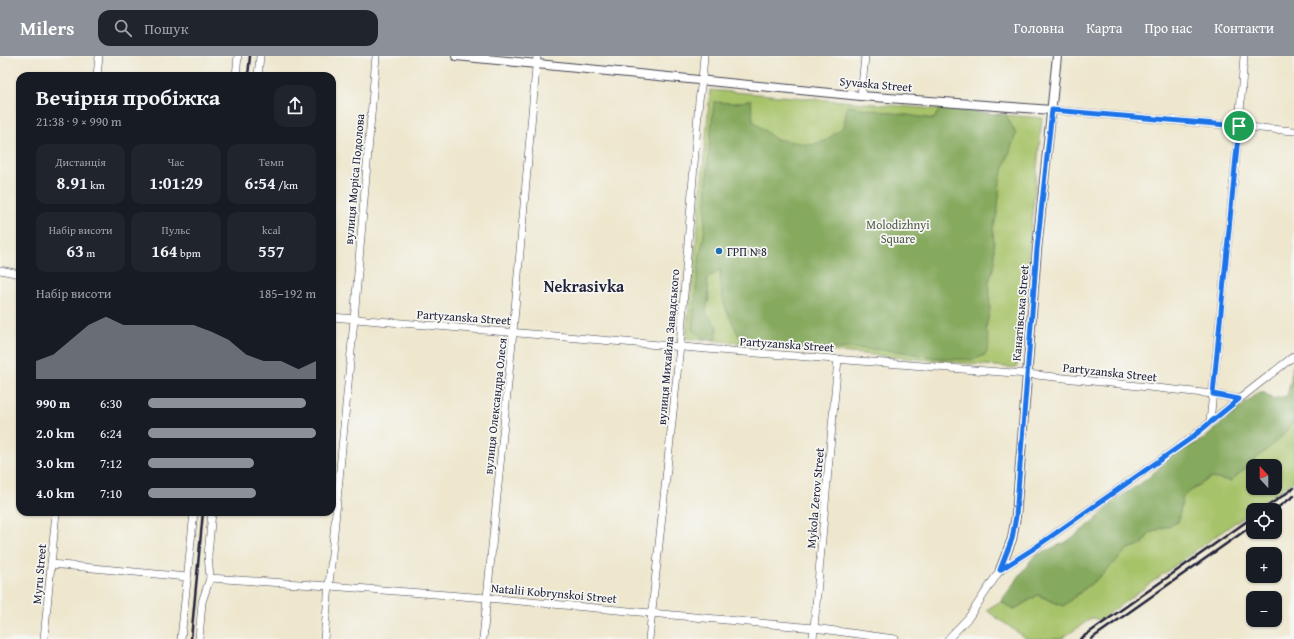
<!DOCTYPE html>
<html lang="uk">
<meta charset="utf-8">
<style>
body{margin:0;font-family:"Gentium Book Plus",serif;background:#20242c;color:#f1f3f6;height:100vh;display:flex;flex-direction:column;font-size:15px;white-space:nowrap}
*{box-sizing:border-box;margin:0}
p{font-size:13px;color:#9ea1a6}
.icon{flex:none;width:22px;height:22px;fill:none;stroke:currentColor;stroke-width:2;stroke-linecap:round;stroke-linejoin:round}
.map{position:relative;flex:1;overflow:hidden}
.panel{position:absolute;left:16px;top:16px;width:320px;height:444px;display:flex;flex-direction:column;background:#171b24;border-radius:12px;box-shadow:0 1px 3px #0004}
.panel>*{flex:none}
.needle{width:26px;rotate:339deg}
.fabs{position:absolute;left:1246px;top:403px;display:grid;gap:8px}
.fabs a{display:grid;place-items:center;width:36px;height:36px;border-radius:8px;background:#171b24;box-shadow:0 1px 3px #0004;font-size:20px}
.pin{position:absolute;display:grid;place-items:center;width:34px;height:34px;color:#fff;margin:-17px;border:2px solid #fff;border-radius:50%;box-shadow:0 1px 4px #0007}
.round{display:grid;place-items:center;flex:none;width:42px;height:42px;border-radius:12px;background:#20242c}
.head{display:flex;align-items:center;justify-content:space-between;height:68px;padding:0 20px}
h1{font-size:22px;font-weight:700;line-height:30px}
.metrics{display:grid;grid-template-columns:repeat(3,1fr);gap:6px;height:68px;padding:4px 20px}
.metrics div{display:grid;align-content:center;border-radius:10px;background:#20242c;text-align:center}
.metrics b{font-size:17px;font-weight:700}
.metrics small{font-size:11px;font-weight:400}
.metrics p{font-size:11px}
.chart{height:112px;padding:8px 20px}
.chart p{display:flex;justify-content:space-between}
.chart svg{width:100%;height:72px;margin-top:4px;fill:#8c9099;opacity:.7}
ul{padding:0 20px;list-style:none;font-size:13px}
li{display:grid;grid-template-columns:64px 48px 1fr;align-items:center;height:30px}
li i{height:10px;border-radius:5px;background:#8c9099}
header{display:flex;align-items:center;gap:24px;box-sizing:border-box;height:56px;padding:0 20px;background:#8c9099;color:#fff}
header strong{font-size:19px}
nav{display:flex;gap:22px;margin-inline-start:auto;font-size:14px}
.search{width:280px;height:36px;background:#20242c;display:flex;align-items:center;gap:10px;box-sizing:border-box;padding:0 14px;border-radius:12px;color:#9ea1a6;font-size:15px}
.map>svg:first-child{display:block}
.green{fill:#a7c369;stroke:#647252;fill-rule:evenodd}
.forest{fill:#85a95d;stroke:#54664c}
.lines{fill:none;stroke-linecap:round;stroke-linejoin:round}
.minor-casing{stroke:#414051;stroke-width:8}
.tertiary-casing{stroke:#414051;stroke-width:10}
.minor{stroke:#fff;stroke-width:7}
.tertiary{stroke:#fff;stroke-width:8}
.rail{stroke:#22223b;stroke-width:2.5}
.route-casing{stroke:#fff;stroke-width:8}
.route{stroke:#1a73e8;stroke-width:5}
.poi-dot{fill:#1f6fb2;stroke:#f6f6f2;stroke-width:1.5}
.labels{text-anchor:middle;dominant-baseline:central;stroke-width:3.5;stroke-linejoin:round;paint-order:stroke}
.street-label{font-size:12px;fill:#22223b;stroke:#f6f6f2}
.park-label{font-size:12px;fill:#515a4b;stroke:#f6f6f2}
.poi-label{font-size:12px;fill:#22223b;stroke:#f6f6f2;text-anchor:start}
.district-label{font-size:16px;font-weight:bold;fill:#22223b;stroke:#f6f6f2}
</style>
<header>
<strong>Milers</strong>
<div class="search"><svg class="icon" aria-label="search" viewBox="0 0 24 24"><circle cx="10" cy="10" r="6"/><path d="M15 15l6 6"/></svg>Пошук</div>
<nav><a>Головна</a><a>Карта</a><a>Про нас</a><a>Контакти</a></nav>
</header>
<div class="map">
<svg width="1294" height="583" viewBox="0 0 1294 583">
<rect width="100%" height="100%" fill="#f6f6f2"/>
<filter id="ink" filterUnits="userSpaceOnUse"><feTurbulence type="fractalNoise" baseFrequency=".025" numOctaves="2"/><feDisplacementMap in="SourceGraphic" scale="8" xChannelSelector="R" yChannelSelector="G"/><feConvolveMatrix kernelMatrix="1 2 1 2 8 2 1 2 1" color-interpolation-filters="sRGB"/></filter>
<filter id="wash" filterUnits="userSpaceOnUse"><feTurbulence type="fractalNoise" baseFrequency=".012" numOctaves="4" result="noise"/><feDisplacementMap in="SourceGraphic" scale="16" xChannelSelector="R" yChannelSelector="G"/><feGaussianBlur stdDeviation="0.9" result="paint"/><feColorMatrix in="noise" values="0 0 0 0 0 0 0 0 0 0 0 0 0 0 0 0 0 1.4 0 .05"/><feComposite in="paint" operator="in"/></filter>
<g filter="url(#wash)">
<rect width="100%" height="100%" fill="#eee7ce"/>
<g class="green">
<path d="M710 34 1042 62 1017 312 686 282 699 159Z"/>
<path d="M1294 362V425L1199 492 1100 564 1092 562 1061 583H1027L986 554 1001 545 1013 554 1038 539 1063 550 1103 518 1128 493 1143 488 1149 477 1178 466 1183 440 1293 366ZM1253 410H1275V432H1253Z"/>
</g>
<g class="forest">
<path d="M751 44 753 65 775 83 812 89 827 84 844 70 847 50 934 63 940 52 1006 59 1016 78 1000 123 998 154 993 173 995 206 989 226 990 253 986 272 989 288 986 298 974 304 936 302 897 295 851 292 829 293 760 287 739 280 725 251 720 228 721 214 707 222 709 242 706 256 717 271 716 283H703L692 273 699 204 704 179 709 92 714 46 736 47Z"/>
<path d="M1294 309 1293 366 1282 380 1231 425 1210 422 1183 440 1178 466 1149 477 1143 488 1128 493 1103 518 1063 550 1038 539 1013 554 1001 545 1034 500 1066 486 1093 466 1117 443 1147 423 1174 398 1204 383 1257 337H1265L1272 343 1287 340 1291 324 1292 311Z"/>
</g>
</g>
<g filter="url(#ink)">
<g class="lines">
<defs>
<g id="minor">
<path d="M97 20 99 0"/>
<path d="M236 20 238 0"/>
<path d="M258 20 260 0"/>
<path d="M861 40 865 0"/>
<path d="M1052 54 1294 75"/>
<path d="M0 214 20 218"/>
<path d="M332 261 718 294 1027 318 1213 338 1239 343"/>
<path d="M1210 366 1239 70 1244 0"/>
<path d="M51 508 187 521"/>
<path d="M210 522 329 530 487 542 814 572 895 583"/>
<path d="M44 583 56 456"/>
<path d="M181 583 194 456"/>
<path d="M199 583 202 546 210 522 208 499 212 456"/>
<path d="M324 583 354 264 376 0"/>
<path d="M483 583 513 276 537 0"/>
<path d="M649 583 680 290 699 44 702 24 704 0"/>
<path d="M813 583 838 303"/>
<path d="M948 583 969 561 1000 514 1033 493 1190 383 1210 366 1294 300"/>
</g>
<g id="tertiary">
<path d="M456 0 861 40 1052 54"/>
<path d="M1000 514 1012 483 1016 460 1037 193 1057 0"/>
</g>
</defs>
<use href="#minor" class="minor-casing"/>
<use href="#tertiary" class="tertiary-casing"/>
<use href="#minor" class="minor"/>
<use href="#tertiary" class="tertiary"/>
<g class="rail">
<path d="M248 20 250 0"/>
<path d="M1262 454 1294 432"/>
<path d="M1274 454 1294 440"/>
<path d="M191 583 203 456"/>
<path d="M1080 583 1253 461"/>
<path d="M1091 583 1253 469"/>
</g>
</g>
</g>
<g class="lines" filter="url(#ink)">
<defs>
<path id="route" d="M1052 54 1239 70 1213 338 1239 343 1190 383 1033 493 1000 514 1012 483 1016 460 1037 193Z"/>
</defs>
<use href="#route" class="route-casing"/>
<use href="#route" class="route"/>
</g>
<circle class="poi-dot" cx="719" cy="195" r="4"/>
<g class="labels">
<g class="street-label">
<text transform="translate(876 28) rotate(5)">Syvaska Street</text>
<text transform="translate(354 123) rotate(-85)">вулиця Моріса Подолова</text>
<text transform="translate(1020 257) rotate(-85)">Канатівська Street</text>
<text transform="translate(464 261) rotate(4)">Partyzanska Street</text>
<text transform="translate(787 288) rotate(4)">Partyzanska Street</text>
<text transform="translate(668 291) rotate(-85)">вулиця Михайла Завадського</text>
<text transform="translate(1110 316) rotate(6)">Partyzanska Street</text>
<text transform="translate(495 350) rotate(-84)">вулиця Олександра Олеся</text>
<text transform="translate(815 442) rotate(-85)">Mykola Zerov Street</text>
<text transform="translate(39 518) rotate(-85)">Myru Street</text>
<text transform="translate(554 537) rotate(5)">Natalii Kobrynskoi Street</text>
</g>
<g class="park-label">
<text x="898" y="168">Molodіzhnyi<tspan x="898" dy="14">Square</tspan></text>
</g>
<g class="poi-label">
<text x="727" y="195">ГРП №8</text>
</g>
<g class="district-label">
<text x="584" y="230">Nekrasivka</text>
</g>
</g>
</svg>
<div class="fabs">
<a><svg class="needle" viewBox="-14 -14 28 28"><path d="M0-13l5 13h-10z" fill="#e53935"/><path d="M0 13l5-13h-10z" fill="#9ea1a6"/></svg></a>
<a><svg class="icon" aria-label="locate" viewBox="0 0 24 24"><circle cx="12" cy="12" r="6"/><path d="M12 2v4M12 18v4M2 12h4M18 12h4"/></svg></a>
<a>+</a>
<a>−</a>
</div>
<div class="pin" style="left:1239px;top:70px;background:#1e9e55"><svg class="icon" aria-label="arrive" viewBox="0 0 24 24"><path d="M6 21V4h12l-3 4 3 4H6"/></svg></div>
<section class="panel">
<div class="head"><div><h1>Вечірня пробіжка</h1><p>21:38 · 9 × 990 m</p></div><a class="round"><svg class="icon" aria-label="share" viewBox="0 0 24 24"><path d="M12 15V3M7 8l5-5 5 5M5 13v7h14v-7"/></svg></a></div>
<div class="metrics">
<div><p>Дистанція</p><b>8.91<small> km</small></b></div>
<div><p>Час</p><b>1:01:29</b></div>
<div><p>Темп</p><b>6:54<small> /km</small></b></div>
</div>
<div class="metrics">
<div><p>Набір висоти</p><b>63<small> m</small></b></div>
<div><p>Пульс</p><b>164<small> bpm</small></b></div>
<div><p>kcal</p><b>557</b></div>
</div>
<div class="chart"><p><span>Набір висоти</span>185–192 m</p>
<svg viewBox="0 0 160 44" preserveAspectRatio="none"><path d="M0 44V33L10 29L20 20L30 11L40 6L50 11L60 11L70 11L80 11L90 11L100 15L110 20L120 29L130 33L140 33L150 38L160 33V44z"/></svg>
</div>
<ul>
<li><b>990 m</b>6:30<i style="width:94%"></i></li>
<li><b>2.0 km</b>6:24<i style="width:100%"></i></li>
<li><b>3.0 km</b>7:12<i style="width:63%"></i></li>
<li><b>4.0 km</b>7:10<i style="width:64%"></i></li>
</ul>
</section>
</div>
